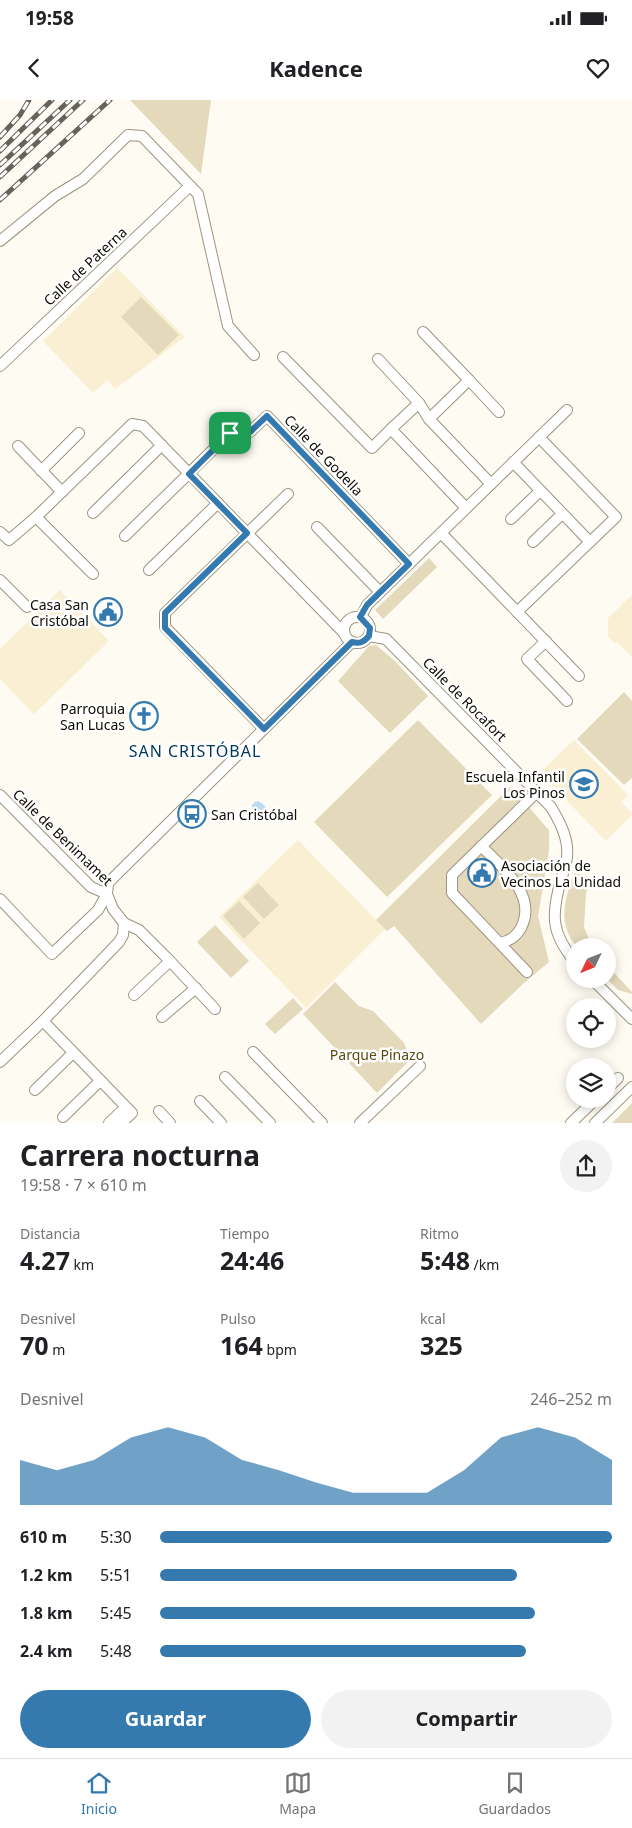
<!DOCTYPE html>
<html lang="es">
<meta charset="utf-8">
<style>
body{margin:0;font-family:"Noto Sans",sans-serif;background:#f2f2f2;color:#202124;height:100vh;display:flex;flex-direction:column;font-size:19px;white-space:nowrap}
*{box-sizing:border-box;margin:0}
p{font-size:16px;color:#757577}
.icon{flex:none;width:28px;height:28px;fill:none;stroke:currentColor;stroke-width:2;stroke-linecap:round;stroke-linejoin:round}
.map{position:relative;height:1023px;overflow:hidden}
.drawer{display:flex;flex-direction:column;background:#fff;flex:1}
.drawer>*{flex:none}
.needle{width:32px;rotate:227deg}
.controls{position:absolute;left:566px;top:838px;display:grid;gap:10px}
.controls a{display:grid;place-items:center;width:50px;height:50px;border-radius:50%;background:#fff;box-shadow:0 2px 12px #0003;font-size:25px}
.pin{position:absolute;display:grid;place-items:center;width:42px;height:42px;color:#fff;margin:-21px;border-radius:10px;box-shadow:0 2px 8px #0006}
.round{display:grid;place-items:center;flex:none;width:52px;height:52px;border-radius:26px;background:#f2f2f2}
.overview{display:flex;align-items:center;justify-content:space-between;height:85px;padding:0 20px}
h1{font-size:28px;font-weight:700;line-height:38px}
.figures{display:grid;grid-template-columns:repeat(3,1fr);gap:8px;height:85px;padding:5px 20px}
.figures div{display:grid;align-content:center}
.figures b{font-size:25px;font-weight:700}
.figures small{font-size:14px;font-weight:400}
.figures p{font-size:14px}
.chart{height:140px;padding:10px 20px}
.chart p{display:flex;justify-content:space-between}
.chart svg{width:100%;height:90px;margin-top:5px;fill:#347aaf;opacity:.7}
.action{display:flex;gap:10px;margin-top:auto;padding:10px 20px}
.action a{flex:1;height:58px;border-radius:30px;background:#347aaf;color:#fff;font-size:20px;font-weight:700;line-height:58px;text-align:center}
.action a+a{background:#f2f2f2;color:#202124}
ul{padding:0 20px;list-style:none;font-size:16px}
li{display:grid;grid-template-columns:80px 60px 1fr;align-items:center;height:38px}
li i{height:12px;border-radius:6px;background:#347aaf}
.status{display:flex;justify-content:space-between;align-items:center;height:35px;padding:0 25px;background:#fff;direction:ltr}
.status svg{height:14px;fill:currentColor}
header{display:flex;justify-content:space-between;align-items:center;height:65px;padding:0 20px;background:#fff;font-size:22px;font-weight:700}
.tab-bar{display:flex;justify-content:space-around;align-items:center;height:70px;border-top:1px solid #e0e0e0;background:#fff;font-size:14px;color:#757577}
.tab-bar a{display:grid;justify-items:center;gap:2px}
.tab-bar .current{color:#347aaf}
.map>svg:first-child{display:block}
.built{fill:#faefd2}
.green{fill:#e4d9bb}
.water{fill:#bddaf3}
.lines{fill:none;stroke-linecap:round;stroke-linejoin:round}
.minor-casing{stroke:#9b9480;stroke-width:12}
.minor{stroke:#fff;stroke-width:10}
.rail-casing{stroke:#66635c;stroke-width:5}
.rail{stroke:#fff;stroke-width:3;stroke-dasharray:9;stroke-linecap:butt}
.route-casing{stroke:#fff;stroke-width:10}
.route{stroke:#347aaf;stroke-width:6}
.labels{text-anchor:middle;dominant-baseline:central;stroke-width:5;stroke-linejoin:round;paint-order:stroke}
.street-label{font-size:14px;fill:#0f0c05;stroke:#fff}
.poi-label{font-size:14px;fill:#0f0c05;stroke:#fff;text-anchor:end}
.park-label{font-size:14px;fill:#5b4a11;stroke:#fff}
.quarter-label{font-size:16px;letter-spacing:1px;fill:#003658;stroke:#fff}
</style>
<div class="status"><b>19:58</b><svg viewBox="0 0 49 12"><path d="M0 12V9h3v3zM5 12V6h3v6zM10 12V3h3v9zM15 12V0h3v12zM26 1h20v11H26zM47 4h2v5h-2z"/></svg></div>
<header><svg class="icon" aria-label="back" viewBox="0 0 24 24"><path d="M15 5l-7 7 7 7"/></svg>Kadence<svg class="icon" aria-label="heart" viewBox="0 0 24 24"><path d="M12 20l-8-8c-3-5 5-10 8-4 3-6 11-1 8 4z"/></svg></header>
<div class="map">
<svg width="632" height="1023" viewBox="0 0 632 1023">
<rect width="100%" height="100%" fill="#fefbf2"/>
<g class="built">
<path d="M117 168 185 237 115 289 107 280 93 293 43 241Z"/>
<path d="M60 490 109 541 34 614 0 579V549Z"/>
<path d="M632 495V557L617 542 615 544 608 536V518Z"/>
<path d="M574 640 628 695 621 702 632 713V715L606 741 540 673Z"/>
<path d="M298 740 385 829 306 908 219 817Z"/>
</g>
<g class="green">
<path d="M130 0H211L201 74Z"/>
<path d="M141 197 179 235 158 255 121 217Z"/>
<path d="M429 458 437 467 383 519 375 510Z"/>
<path d="M376 545 395 561 428 596 390 633 338 581 369 546Z"/>
<path d="M624 592 632 601V678L624 685 577 639Z"/>
<path d="M418 620 492 695 387 797 314 722Z"/>
<path d="M510 687C525 700 536 716 549 730V751L538 816 549 862 524 883 481 924 394 826 387 831 376 820Z"/>
<path d="M574 773 591 777 586 794 584 827 592 846H576C557 823 565 798 574 773Z"/>
<path d="M258 783 279 805 264 819 243 797Z"/>
<path d="M239 801 260 823 244 839 223 816Z"/>
<path d="M215 825 249 861 231 878 197 842Z"/>
<path d="M608 866 632 892V894L618 890 607 879Z"/>
<path d="M335 882 359 906 373 911 404 943 407 951 412 958 377 993 303 914Z"/>
<path d="M293 898 303 909 275 934 265 924Z"/>
<path d="M632 1003V1023H612Z"/>
</g>
<path class="water" d="M258 701C264 704 266 707 269 713L266 716 261 717 252 708V705L255 702Z"/>
<g class="lines">
<defs>
<g id="minor">
<path d="M0 141 55 96 83 79 128 35 142 36 198 94 228 226 254 255"/>
<path d="M423 232 469 280 429 319"/>
<path d="M283 257 372 348 391 329 466 408"/>
<path d="M378 259 419 303 391 329"/>
<path d="M0 266 190 86"/>
<path d="M469 280 499 312"/>
<path d="M419 303 429 319 491 384"/>
<path d="M216 320 230 333"/>
<path d="M18 346 62 392"/>
<path d="M513 362 590 442"/>
<path d="M41 371 79 333"/>
<path d="M93 413 162 345"/>
<path d="M36 417 93 474"/>
<path d="M511 419 540 391"/>
<path d="M317 427 380 492"/>
<path d="M0 432 9 440 36 417 132 324 143 326 343 532"/>
<path d="M441 433 579 576"/>
<path d="M125 436 230 333 250 332 267 316 409 464"/>
<path d="M533 442 562 414"/>
<path d="M149 470 218 403"/>
<path d="M0 480 27 507"/>
<path d="M517 512 616 417 539 337"/>
<path d="M361 517 367 505 567 310"/>
<circle cx="357" cy="530" r="13"/>
<path d="M369 536 386 539 551 707C560 722 569 739 567 757 566 765 563 773 561 780 551 815 551 833 575 862"/>
<path d="M546 541 527 559 567 601"/>
<path d="M264 629 165 527V513L288 394"/>
<path d="M0 695 91 787 107 794"/>
<path d="M481 746C502 767 538 795 521 828 516 837 510 841 500 843"/>
<path d="M0 799 52 854 98 810 107 794"/>
<path d="M527 872 452 793V775L537 692"/>
<path d="M592 879 632 919"/>
<path d="M134 895 170 861"/>
<path d="M215 909 170 861 139 830 124 823 113 809 107 794 108 783 352 542"/>
<path d="M162 917 196 888"/>
<path d="M43 921 132 1013 121 1023"/>
<path d="M253 952 322 1023"/>
<path d="M0 962 43 921 119 842 123 835 124 823"/>
<path d="M225 977 270 1023"/>
<path d="M608 988 618 978"/>
<path d="M35 990 73 953"/>
<path d="M200 1001 221 1023"/>
<path d="M159 1011 170 1023"/>
<path d="M63 1017 100 981"/>
<path d="M109 1023 126 1007"/>
<path d="M360 1023 420 966"/>
<path d="M571 1023 596 999"/>
<path d="M595 1023 632 987"/>
</g>
</defs>
<use href="#minor" class="minor-casing"/>
<use href="#minor" class="minor"/>
<defs>
<g id="rail">
<path d="M0 37 20 15 29 0"/>
<path d="M0 51 52 0"/>
<path d="M0 65 70 0"/>
<path d="M0 77 83 0"/>
<path d="M0 100 110 0"/>
</g>
</defs>
<use href="#rail" class="rail-casing"/>
<use href="#rail" class="rail"/>
</g>
<g class="lines">
<defs>
<path id="route" d="M267 316 409 464 367 505 360 517 370 528 369 536C364 542 360 544 352 542L264 629 165 528V513L247 433 189 374 230 333 250 332Z"/>
</defs>
<use href="#route" class="route-casing"/>
<use href="#route" class="route"/>
</g>
<defs>
<symbol id="civic-ring" viewBox="-11 -11 22 22"><circle r="9.5" fill="#fff" stroke="#347aaf" stroke-width="1.5"/><path d="M-.6-6.5H3V-4.5H.6V-3L4-1V1h2V6H-6V1h2V-1L-.6-3ZM-1.2 2.5V6h2.4V2.5Z" fill="#347aaf"/></symbol>
<symbol id="church-ring" viewBox="-11 -11 22 22"><circle r="9.5" fill="#fff" stroke="#347aaf" stroke-width="1.5"/><path d="M-1.2-6h2.4v3.5h3.3v2.4h-3.3V6h-2.4V-.1h-3.3v-2.4h3.3Z" fill="#347aaf"/></symbol>
<symbol id="school-ring" viewBox="-11 -11 22 22"><circle r="9.5" fill="#fff" stroke="#347aaf" stroke-width="1.5"/><path d="M0-5L7-2L0 1L-7-2ZM-4 1L0 2.5L4 1V4Q0 6-4 4Z" fill="#347aaf"/></symbol>
<symbol id="bus-ring" viewBox="-11 -11 22 22"><circle r="9.5" fill="#fff" stroke="#347aaf" stroke-width="1.5"/><path d="M-5-6H5V4H4V6H2V4H-2V6H-4V4H-5ZM-3.5-4V0h7V-4ZM-3.5 1.2v1.5H-2V1.2ZM2 1.2v1.5H3.5V1.2Z" fill="#347aaf"/></symbol>
</defs>
<g fill-rule="evenodd">
<use href="#civic-ring" x="92" y="496" width="32" height="32"/>
<use href="#church-ring" x="128" y="600" width="32" height="32"/>
<use href="#school-ring" x="568" y="668" width="32" height="32"/>
<use href="#bus-ring" x="176" y="698" width="32" height="32"/>
<use href="#civic-ring" x="466" y="757" width="32" height="32"/>
</g>
<g class="labels">
<g class="street-label">
<text transform="translate(85 166) rotate(-43)">Calle de Paterna</text>
<text transform="translate(324 355) rotate(46)">Calle de Godella</text>
<text transform="translate(465 599) rotate(45)">Calle de Rocafort</text>
<text transform="translate(63 737) rotate(44)">Calle de Benimamet</text>
</g>
<g class="poi-label">
<text x="89" y="504">Casa San<tspan x="89" dy="16">Cristóbal</tspan></text>
<text x="125" y="608">Parroquia<tspan x="125" dy="16">San Lucas</tspan></text>
<text x="565" y="676">Escuela Infantil<tspan x="565" dy="16">Los Pinos</tspan></text>
<text x="211" y="714" text-anchor="start">San Cristóbal</text>
<text x="501" y="765" text-anchor="start">Asociación de<tspan x="501" dy="16">Vecinos La Unidad</tspan></text>
</g>
<g class="park-label">
<text x="377" y="954">Parque Pinazo</text>
</g>
<g class="quarter-label">
<text x="195" y="651">SAN CRISTÓBAL</text>
</g>
</g>
</svg>
<div class="controls">
<a><svg class="needle" viewBox="-14 -14 28 28"><path d="M0-13l5 13h-10z" fill="#e53935"/><path d="M0 13l5-13h-10z" fill="#757577"/></svg></a>
<a><svg class="icon" aria-label="locate" viewBox="0 0 24 24"><circle cx="12" cy="12" r="6"/><path d="M12 2v4M12 18v4M2 12h4M18 12h4"/></svg></a>
<a><svg class="icon" aria-label="layers" viewBox="0 0 24 24"><path d="M12 4l9 5-9 5-9-5zM3 14l9 5 9-5"/></svg></a>
</div>
<div class="pin" style="left:230px;top:333px;background:#1e9e55"><svg class="icon" aria-label="arrive" viewBox="0 0 24 24"><path d="M6 21V4h12l-3 4 3 4H6"/></svg></div>
</div>
<section class="drawer">
<div class="overview"><div><h1>Carrera nocturna</h1><p>19:58 · 7 × 610 m</p></div><a class="round"><svg class="icon" aria-label="share" viewBox="0 0 24 24"><path d="M12 15V3M7 8l5-5 5 5M5 13v7h14v-7"/></svg></a></div>
<div class="figures">
<div><p>Distancia</p><b>4.27<small> km</small></b></div>
<div><p>Tiempo</p><b>24:46</b></div>
<div><p>Ritmo</p><b>5:48<small> /km</small></b></div>
</div>
<div class="figures">
<div><p>Desnivel</p><b>70<small> m</small></b></div>
<div><p>Pulso</p><b>164<small> bpm</small></b></div>
<div><p>kcal</p><b>325</b></div>
</div>
<div class="chart"><p><span>Desnivel</span>246–252 m</p>
<svg viewBox="0 0 160 44" preserveAspectRatio="none"><path d="M0 44V22L10 27L20 22L30 11L40 6L50 11L60 22L70 27L80 33L90 38L100 38L110 38L120 27L130 11L140 6L150 11L160 22V44z"/></svg>
</div>
<ul>
<li><b>610 m</b>5:30<i style="width:100%"></i></li>
<li><b>1.2 km</b>5:51<i style="width:79%"></i></li>
<li><b>1.8 km</b>5:45<i style="width:83%"></i></li>
<li><b>2.4 km</b>5:48<i style="width:81%"></i></li>
</ul>
<div class="action"><a>Guardar</a><a>Compartir</a></div>
</section>
<nav class="tab-bar">
<a class="current"><svg class="icon" aria-label="home" viewBox="0 0 24 24"><path d="M3 11l9-7 9 7M6 9v11h12V9"/></svg>Inicio</a>
<a><svg class="icon" aria-label="map" viewBox="0 0 24 24"><path d="M3 6l6-2 6 2 6-2v14l-6 2-6-2-6 2zM9 4v14M15 6v14"/></svg>Mapa</a>
<a><svg class="icon" aria-label="saved" viewBox="0 0 24 24"><path d="M7 4h10v16l-5-4-5 4z"/></svg>Guardados</a>
</nav>
